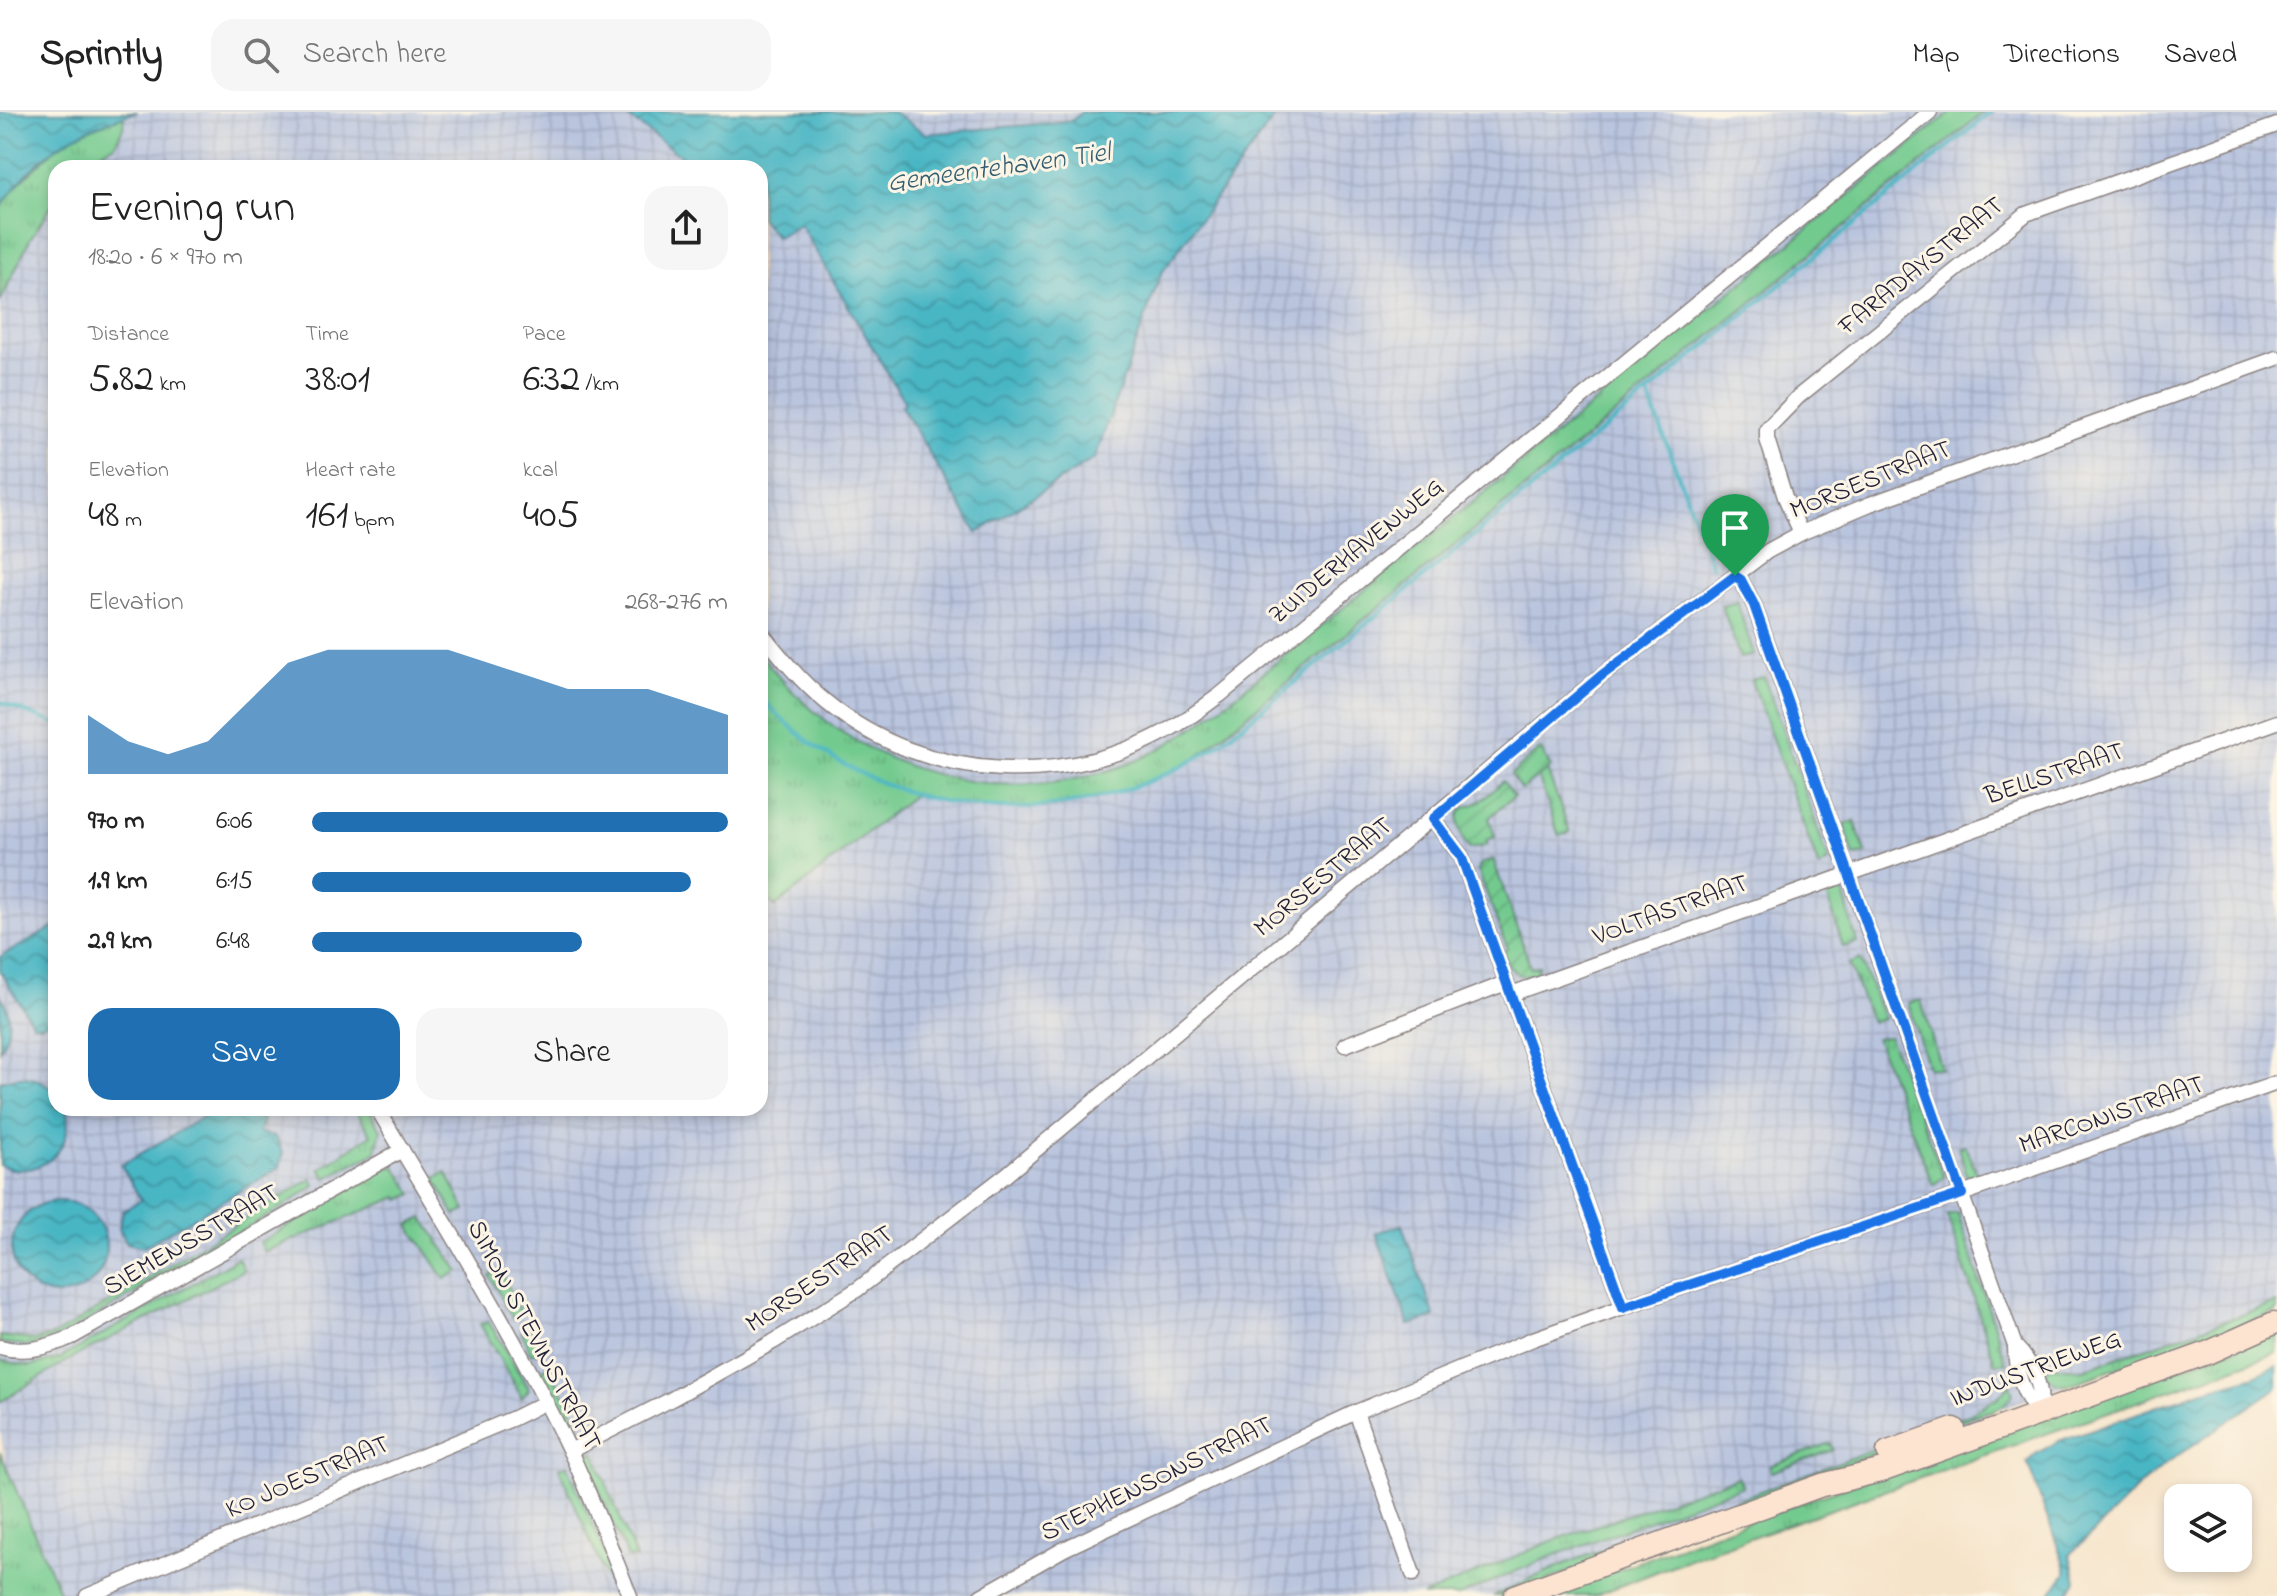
<!DOCTYPE html>
<meta charset="utf-8">
<style>
body{margin:0;font-family:"Indie Flower",sans-serif;background:#f6f6f6;color:#222;height:100vh;display:flex;flex-direction:column;font-size:30px;white-space:nowrap}
*{box-sizing:border-box;margin:0}
p{font-size:26px;color:#767676}
.icon{flex:none;width:44px;height:44px;fill:none;stroke:currentColor;stroke-width:2;stroke-linecap:round;stroke-linejoin:round}
.map{position:relative;flex:1;overflow:hidden}
.drawer{position:absolute;left:48px;top:48px;width:720px;height:956px;display:flex;flex-direction:column;background:#fff;border-radius:24px;box-shadow:0 4px 12px #0003}
.drawer>*{flex:none}
.controls{position:absolute;left:2164px;top:1372px;display:grid;gap:16px}
.controls a{display:grid;place-items:center;width:88px;height:88px;border-radius:16px;background:#fff;box-shadow:0 4px 12px #0003;font-size:40px}
.pin{position:absolute;display:grid;place-items:center;width:68px;height:68px;color:#fff;margin:-82px -34px;border-radius:50% 50% 50% 0;rotate:-45deg;box-shadow:0 0 8px #0007}
.pin .icon{rotate:45deg}
.round{display:grid;place-items:center;flex:none;width:84px;height:84px;border-radius:24px;background:#f6f6f6}
.headline{display:flex;align-items:center;justify-content:space-between;height:136px;padding:0 40px}
h1{font-size:44px;font-weight:600;line-height:60px}
.stats{display:grid;grid-template-columns:repeat(3,1fr);gap:12px;height:136px;padding:8px 40px}
.stats div{display:grid;align-content:center}
.stats b{font-size:40px;font-weight:600}
.stats small{font-size:22px;font-weight:400}
.stats p{font-size:22px}
.chart{height:224px;padding:16px 40px}
.chart p{display:flex;justify-content:space-between}
.chart svg{width:100%;height:144px;margin-top:8px;fill:#1f6fb2;opacity:.7}
.button{display:flex;gap:16px;margin-top:auto;padding:16px 40px}
.button a{flex:1;height:92px;border-radius:24px;background:#1f6fb2;color:#fff;font-size:32px;font-weight:600;line-height:92px;text-align:center}
.button a+a{background:#f6f6f6;color:#222}
ul{padding:0 40px;list-style:none;font-size:26px}
li{display:grid;grid-template-columns:128px 96px 1fr;align-items:center;height:60px}
li i{height:20px;border-radius:10px;background:#1f6fb2}
header{display:flex;align-items:center;gap:48px;box-sizing:border-box;height:112px;padding:0 40px;background:#fff;border-bottom:2px solid #e0e0e0}
header strong{font-size:38px}
nav{display:flex;gap:44px;margin-inline-start:auto;font-size:28px}
.search{width:560px;height:72px;background:#f6f6f6;display:flex;align-items:center;gap:20px;box-sizing:border-box;padding:0 28px;border-radius:24px;color:#767676;font-size:30px}
.map>svg:first-child{display:block}
.industrial{fill:url(#industrial-grid)}
.grass{fill:url(#grass-tufts);stroke:#4a7665;stroke-width:2}
.garden{fill:url(#garden-furrows);stroke:#4a7665;stroke-width:2}
.water{fill:url(#water-waves);stroke:#366c80;stroke-width:2}
.lines{fill:none;stroke-linecap:round;stroke-linejoin:round}
.stream{stroke:#49b6c4;stroke-width:4}
.street-casing{stroke:#8c8382;stroke-width:17}
.secondary-casing{stroke:#8c8382;stroke-width:25}
.street{stroke:#fff;stroke-width:14}
.secondary{stroke:#fde4d1;stroke-width:22}
.route-casing{stroke:#fff;stroke-width:16}
.route{stroke:#1a73e8;stroke-width:10}
.labels{text-anchor:middle;dominant-baseline:central;stroke-width:6;stroke-linejoin:round;paint-order:stroke}
.street-label{font-size:26px;fill:#22223b;stroke:#fcf5e5}
.water-label{font-size:28px;font-style:italic;fill:#325d72;stroke:#fcf5e5}
</style>
<header>
<strong>Sprintly</strong>
<div class="search"><svg class="icon" aria-label="search" viewBox="0 0 24 24"><circle cx="10" cy="10" r="6"/><path d="M15 15l6 6"/></svg>Search here</div>
<nav><a>Map</a><a>Directions</a><a>Saved</a></nav>
</header>
<div class="map">
<svg width="2277" height="1484" viewBox="0 0 2277 1484">
<defs>
<pattern id="industrial-grid" width="8" height="8" patternUnits="userSpaceOnUse" patternTransform="scale(2)"><rect width="8" height="8" fill="#b9c4de"/><path d="M0 4h8M4 0v8" fill="none" stroke="#9fa8bf"/></pattern>
<pattern id="grass-tufts" width="24" height="20" patternUnits="userSpaceOnUse" patternTransform="scale(2)"><rect width="24" height="20" fill="#73ca8f"/><path d="M3 7l-1-3M5 7V3M7 7l1-3M15 17l-1-3M17 17v-4M19 17l1-3" fill="none" stroke="#63ad7c"/></pattern>
<pattern id="garden-furrows" width="10" height="10" patternUnits="userSpaceOnUse" patternTransform="scale(2)"><rect width="10" height="10" fill="#73ca8f"/><path d="M-1 1l2-2M0 10L10 0M9 11l2-2" fill="none" stroke="#63ad7c"/></pattern>
<pattern id="water-waves" width="16" height="10" patternUnits="userSpaceOnUse" patternTransform="scale(2)"><rect width="16" height="10" fill="#49b6c4"/><path d="M0 5q4-4 8 0t8 0" fill="none" stroke="#3c94a0"/></pattern>
</defs>
<rect width="100%" height="100%" fill="#fcf5e5"/>
<filter id="ink" filterUnits="userSpaceOnUse"><feTurbulence type="fractalNoise" baseFrequency=".0125" numOctaves="2"/><feDisplacementMap in="SourceGraphic" scale="16" xChannelSelector="R" yChannelSelector="G"/><feConvolveMatrix kernelMatrix="1 2 1 2 8 2 1 2 1" color-interpolation-filters="sRGB"/></filter>
<filter id="wash" filterUnits="userSpaceOnUse"><feTurbulence type="fractalNoise" baseFrequency=".006" numOctaves="4" result="noise"/><feDisplacementMap in="SourceGraphic" scale="32" xChannelSelector="R" yChannelSelector="G"/><feGaussianBlur stdDeviation="1.8" result="paint"/><feColorMatrix in="noise" values="0 0 0 0 0 0 0 0 0 0 0 0 0 0 0 0 0 1.4 0 .05"/><feComposite in="paint" operator="in"/></filter>
<g filter="url(#wash)">
<rect width="100%" height="100%" fill="#f6e4ca"/>
<g class="industrial">
<path d="M55 0H638L735 56H56V996H760V72L1150 153 1263 0H2277V1195L1493 1484H46L16 1417 0 1317V52Z"/>
<path d="M880 0H1090L1079 15 922 29Z"/>
</g>
<g class="grass">
<path d="M1951 0H1984L1195 646C1103 698 1016 710 914 683L775 795 760 777V708L774 696 760 671V541C844 657 993 703 1128 652 1167 637 1202 610 1235 584Z"/>
<path d="M124 4 123 16 115 33 99 41 83 56H56V87L30 127 0 190V97L12 78 60 32 93 14Z"/>
<path d="M1737 490 1754 543 1740 546 1722 494Z"/>
<path d="M1764 565 1829 749 1819 756 1751 568Z"/>
<path d="M1547 658 1570 720 1559 724 1538 664Z"/>
<path d="M1855 709 1866 742 1854 744 1844 713Z"/>
<path d="M1842 776 1857 831 1843 835 1826 778Z"/>
<path d="M1860 847 1884 907 1871 910 1849 852Z"/>
<path d="M1921 888 1941 957 1928 956 1908 891Z"/>
<path d="M1889 925 1944 1065 1933 1073 1876 926Z"/>
<path d="M355 996H368L381 1018 376 1040 326 1066 320 1057 371 1023Z"/>
<path d="M1965 1033 1978 1064 1967 1065 1959 1035Z"/>
<path d="M395 1054 413 1082 400 1088 398 1085 264 1140 260 1131 381 1058Z"/>
<path d="M446 1060 466 1099 455 1103 435 1067Z"/>
<path d="M311 1067 315 1073 285 1094 58 1226 30 1234 0 1231V1224L35 1228 55 1223Z"/>
<path d="M1958 1101 2006 1251H1995L1947 1103Z"/>
<path d="M423 1106 459 1159 445 1167 409 1113Z"/>
<path d="M238 1146 244 1158 76 1244 0 1290V1248L29 1254 59 1247Z"/>
<path d="M500 1157 521 1202 512 1206 490 1164Z"/>
<path d="M2277 1191V1200L2072 1272C2061 1274 2051 1270 2043 1260L2054 1254 2081 1258Z"/>
<path d="M489 1210 529 1277 522 1286 480 1212Z"/>
<path d="M533 1218 543 1238 531 1242 522 1220Z"/>
<path d="M2277 1222V1241L2274 1242 1692 1446 1594 1484H1548L1715 1421Z"/>
<path d="M549 1254 583 1319 571 1323 541 1258Z"/>
<path d="M2010 1272 2013 1282C2004 1295 1997 1299 1981 1301L1507 1484H1493L1562 1453 1969 1302 1998 1285Z"/>
<path d="M1830 1331 1833 1338 1772 1360 1770 1354Z"/>
<path d="M0 1340 61 1484H0Z"/>
<path d="M594 1340 636 1446H628L585 1345Z"/>
<path d="M568 1353C584 1397 607 1439 621 1484H614L559 1356Z"/>
<path d="M1738 1365 1743 1374 1550 1445 1458 1484H1423L1549 1430Z"/>
</g>
<g class="garden">
<path d="M1540 637 1551 655 1521 678 1511 663Z"/>
<path d="M1503 669 1514 684 1489 706 1495 725 1486 728 1488 733 1470 737C1462 730 1455 710 1460 700 1464 693 1472 694 1477 691 1487 686 1495 676 1503 669Z"/>
<path d="M1493 747 1531 856 1539 854 1535 864 1518 863 1508 853 1503 841 1507 836 1478 758 1481 752Z"/>
</g>
<g class="water">
<path d="M0 0H137C75 18 35 42 0 97Z"/>
<path d="M542 0H893L926 22 1060 10 1073 8 1081 0H1278L1161 162 1095 346 977 421 901 294 905 291 800 112 777 125 760 106V56H697L624 2Z"/>
<path d="M56 814V905L42 913 33 912 0 859V845Z"/>
<path d="M0 882C12 901 11 919 0 938Z"/>
<path d="M18 965C33 964 45 969 56 980V996H66C77 1037 38 1070 0 1053V969Z"/>
<path d="M219 996H258L263 1005 259 1021 275 1025 283 1041 279 1056 143 1135 127 1131 119 1116 123 1099 141 1088 121 1053Z"/>
<circle cx="59" cy="1136" r="47"/>
<path d="M1402 1113 1435 1205 1409 1213 1376 1121Z"/>
<path d="M2277 1254V1276L2168 1350 2140 1374 2070 1443 2076 1468 2067 1484H2048L2066 1462V1457L2027 1350 2037 1341 2059 1329 2201 1279 2252 1265Z"/>
</g>
<g class="lines">
<g class="stream">
<path d="M1648 281 1712 455"/>
<path d="M760 584C879 719 1078 729 1222 630L1991 0"/>
<path d="M0 590 56 612"/>
</g>
</g>
</g>
<g filter="url(#ink)">
<g class="lines">
<defs>
<g id="street">
<path d="M1801 421 1785 385 1767 327V317L1799 284 2026 102 2277 13"/>
<path d="M1735 464 1741 468 1754 493 2015 1234C2015 1258 2023 1284 2039 1302 2045 1277 2033 1252 2015 1234"/>
<path d="M760 519C780 544 801 570 826 590 926 672 1071 679 1180 611 1194 603 1207 592 1220 583L1930 0"/>
<path d="M1433 707 1461 744 1623 1195"/>
<path d="M1511 882 2277 610"/>
<path d="M1345 933 1506 871"/>
<path d="M377 996C443 1108 513 1219 569 1337 592 1385 610 1435 630 1484"/>
<path d="M0 1235C25 1242 48 1235 72 1225L402 1038"/>
<path d="M1356 1300 1413 1462"/>
<path d="M570 1339 668 1289 773 1230 858 1177 1006 1063 1602 563 1768 439 1801 421 1870 392 2277 246"/>
<path d="M87 1484 514 1306 546 1290"/>
<path d="M981 1484 1064 1437 1356 1300 1533 1227 1623 1195 1962 1082 2277 971"/>
</g>
<g id="secondary">
<path d="M1888 1340 1954 1317"/>
<path d="M1515 1484 1822 1373 1884 1358 1926 1343 2207 1241 2274 1211"/>
</g>
</defs>
<use href="#street" class="street-casing"/>
<use href="#secondary" class="secondary-casing"/>
<use href="#street" class="street"/>
<use href="#secondary" class="secondary"/>
</g>
</g>
<g class="lines" filter="url(#ink)">
<defs>
<path id="route" d="M1735 464 1741 468 1754 493 1962 1082 1623 1195 1461 744 1433 707 1602 563Z"/>
</defs>
<use href="#route" class="route-casing"/>
<use href="#route" class="route"/>
</g>
<g class="labels">
<g class="street-label">
<text transform="translate(1922 155) rotate(-39)">FARADAYSTRAAT</text>
<text transform="translate(1871 369) rotate(-22)">MORSESTRAAT</text>
<text transform="translate(1357 440) rotate(-39)">ZUIDERHAVENWEG</text>
<text transform="translate(2055 663) rotate(-19)">BELLSTRAAT</text>
<text transform="translate(1324 766) rotate(-40)">MORSESTRAAT</text>
<text transform="translate(1671 799) rotate(-20)">VOLTASTRAAT</text>
<text transform="translate(2112 1004) rotate(-19)">MARCONISTRAAT</text>
<text transform="translate(192 1129) rotate(-30)">SIEMENSSTRAAT</text>
<text transform="translate(820 1168) rotate(-34)">MORSESTRAAT</text>
<text transform="translate(533 1224) rotate(62)">SIMON STEVINSTRAAT</text>
<text transform="translate(2036 1258) rotate(-20)">INDUSTRIEWEG</text>
<text transform="translate(308 1366) rotate(-23)">KO JOESTRAAT</text>
<text transform="translate(1157 1368) rotate(-26)">STEPHENSONSTRAAT</text>
</g>
<g class="water-label">
<text transform="translate(999 57) rotate(-8)">Gemeentehaven Tiel</text>
</g>
</g>
</svg>
<div class="controls">
<a><svg class="icon" aria-label="layers" viewBox="0 0 24 24"><path d="M12 4l9 5-9 5-9-5zM3 14l9 5 9-5"/></svg></a>
</div>
<div class="pin" style="left:1735px;top:464px;background:#1e9e55"><svg class="icon" aria-label="arrive" viewBox="0 0 24 24"><path d="M6 21V4h12l-3 4 3 4H6"/></svg></div>
<section class="drawer">
<div class="headline"><div><h1>Evening run</h1><p>18:20 · 6 × 970 m</p></div><a class="round"><svg class="icon" aria-label="share" viewBox="0 0 24 24"><path d="M12 15V3M7 8l5-5 5 5M5 13v7h14v-7"/></svg></a></div>
<div class="stats">
<div><p>Distance</p><b>5.82<small> km</small></b></div>
<div><p>Time</p><b>38:01</b></div>
<div><p>Pace</p><b>6:32<small> /km</small></b></div>
</div>
<div class="stats">
<div><p>Elevation</p><b>48<small> m</small></b></div>
<div><p>Heart rate</p><b>161<small> bpm</small></b></div>
<div><p>kcal</p><b>405</b></div>
</div>
<div class="chart"><p><span>Elevation</span>268–276 m</p>
<svg viewBox="0 0 160 44" preserveAspectRatio="none"><path d="M0 44V26L10 34L20 38L30 34L40 22L50 10L60 6L70 6L80 6L90 6L100 10L110 14L120 18L130 18L140 18L150 22L160 26V44z"/></svg>
</div>
<ul>
<li><b>970 m</b>6:06<i style="width:100%"></i></li>
<li><b>1.9 km</b>6:15<i style="width:91%"></i></li>
<li><b>2.9 km</b>6:48<i style="width:65%"></i></li>
</ul>
<div class="button"><a>Save</a><a>Share</a></div>
</section>
</div>
